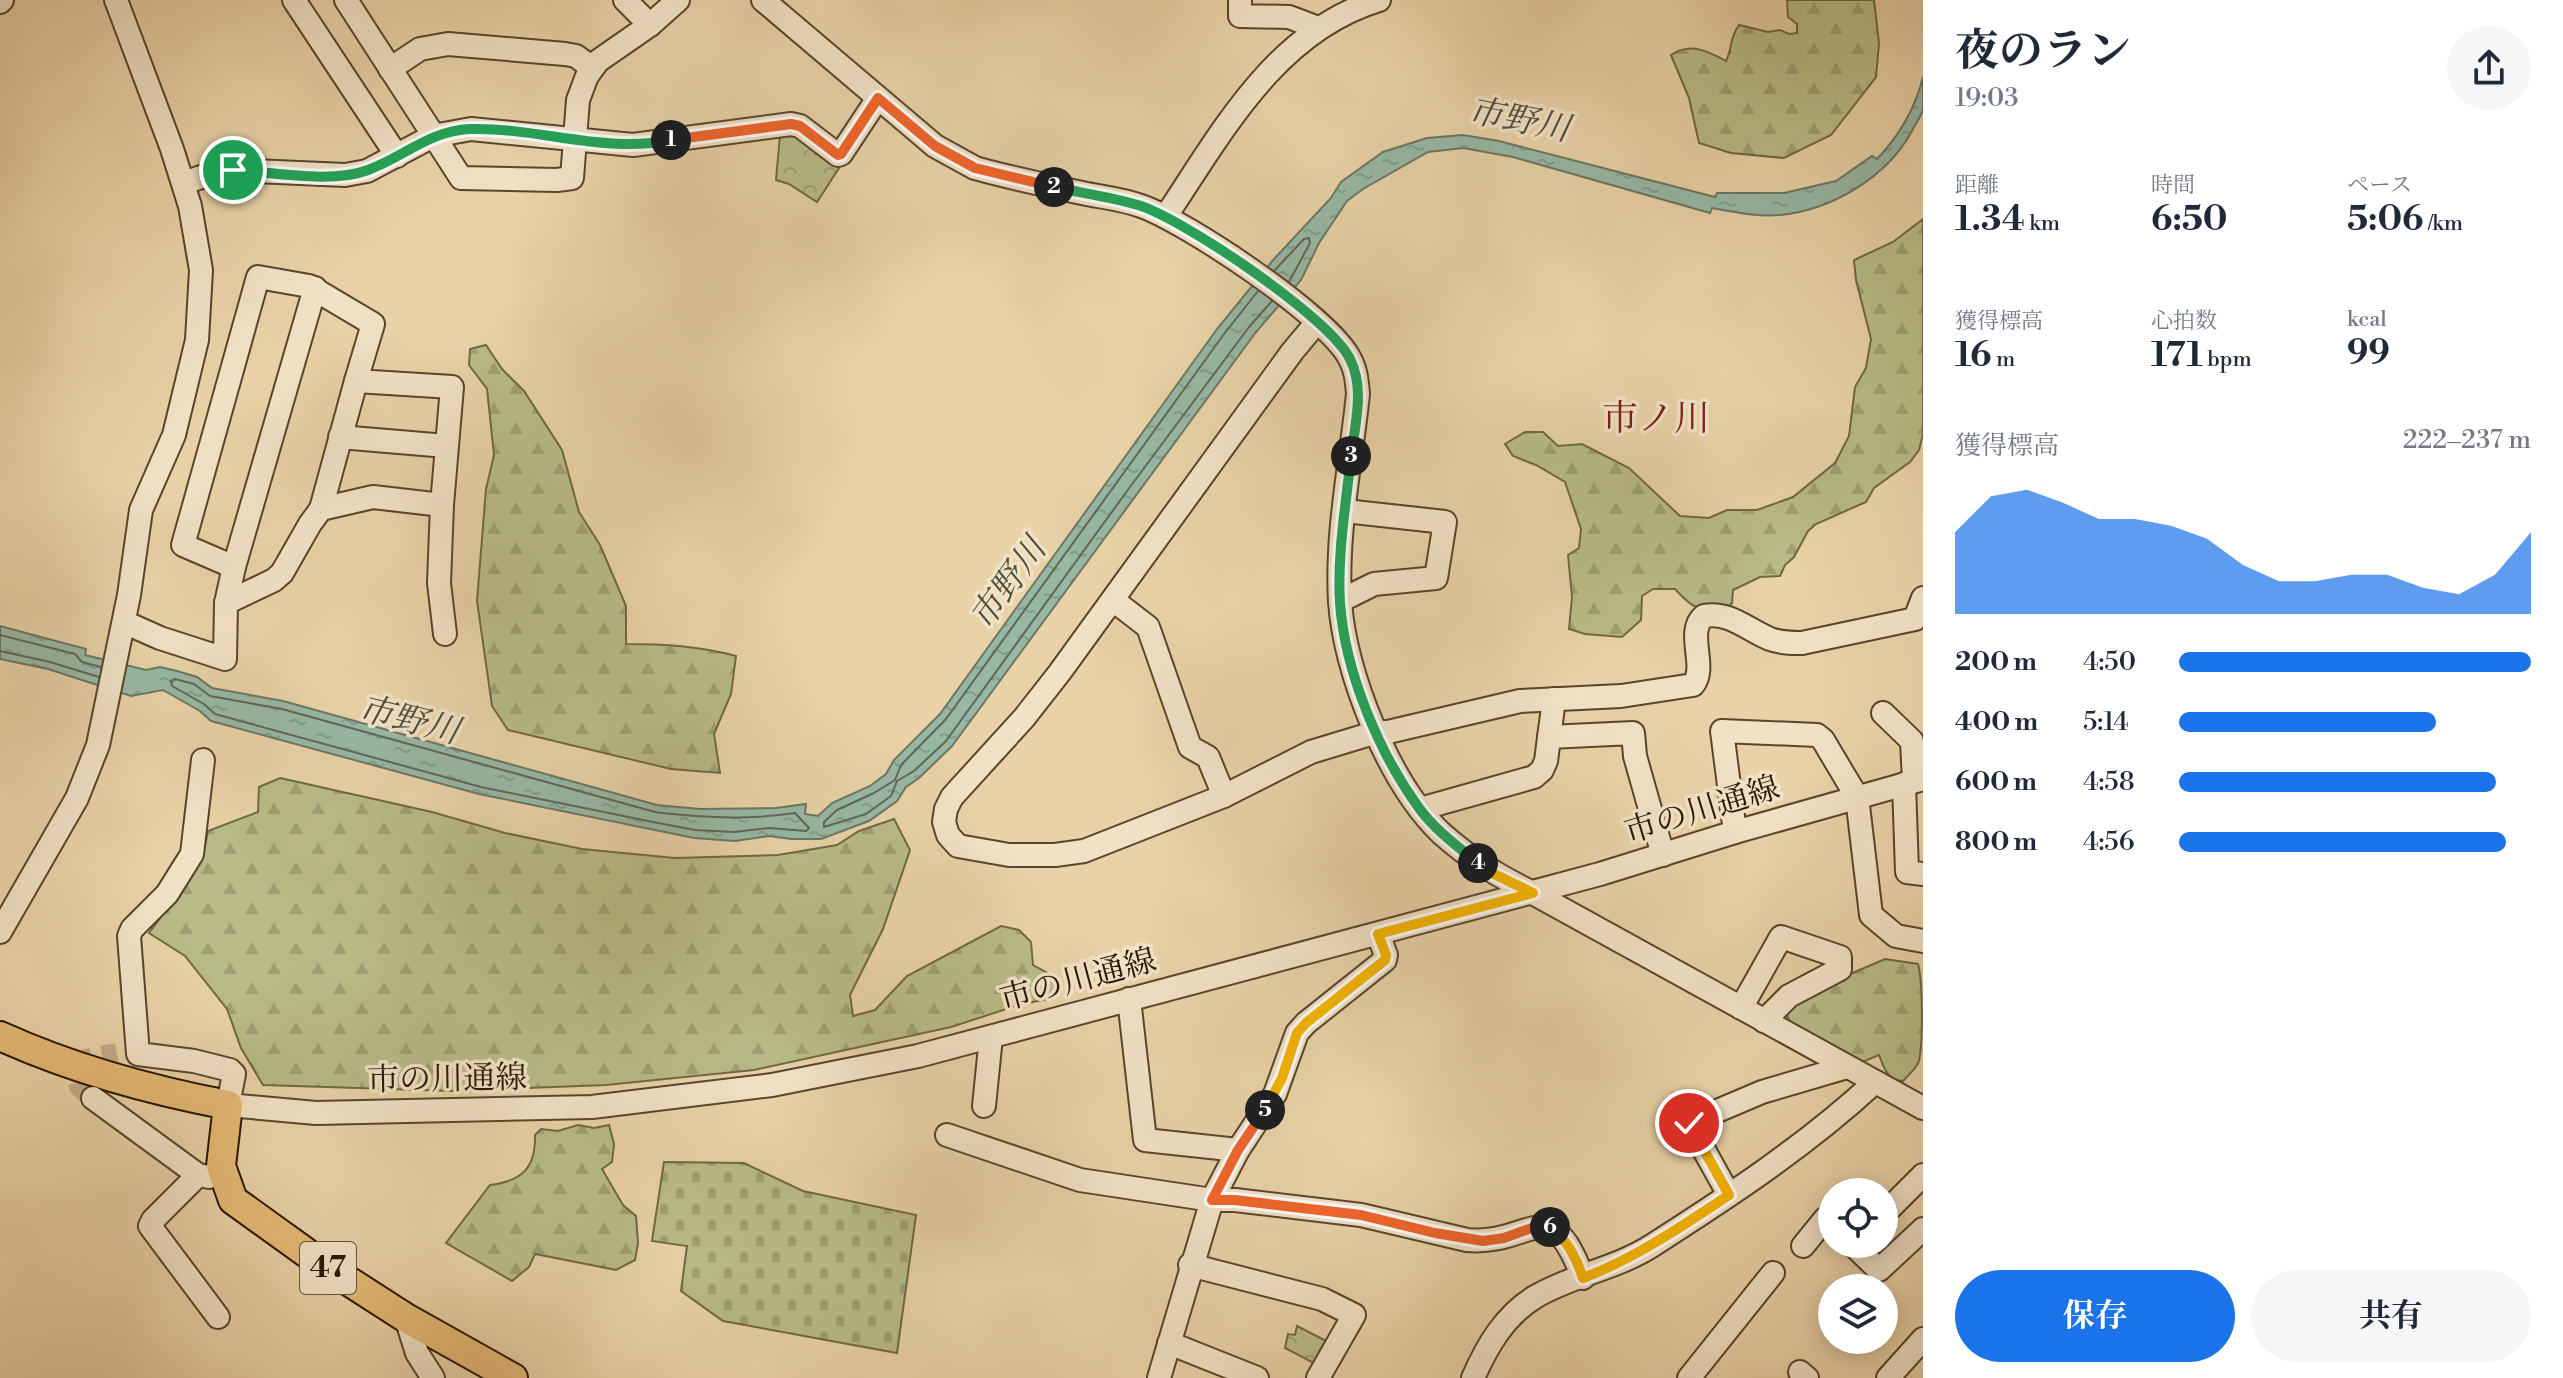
<!DOCTYPE html>
<html lang="ja">
<meta charset="utf-8">
<style>
body{margin:0;font-family:"Libre Bodoni","Noto Serif JP",serif;background:#f6f6f7;color:#1f2937;height:100vh;display:flex;flex-direction:column;font-size:30px;white-space:nowrap}
*{box-sizing:border-box;margin:0}
p{font-size:26px;color:#747a83}
.icon{flex:none;width:44px;height:44px;fill:none;stroke:currentColor;stroke-width:2;stroke-linecap:round;stroke-linejoin:round}
.map{position:relative;flex:1;overflow:hidden}
.side{display:flex;flex-direction:column;background:#fff;width:640px}
.side>*{flex:none}
.fabs{position:absolute;left:1818px;top:1178px;display:grid;gap:16px}
.fabs a{display:grid;place-items:center;width:80px;height:80px;border-radius:50%;background:#fff;box-shadow:0 4px 20px #0003;font-size:40px}
.pin{position:absolute;display:grid;place-items:center;width:68px;height:68px;color:#fff;margin:-34px;border:4px solid #fff;border-radius:50%;box-shadow:0 2px 8px #0007}
.km{position:absolute;width:40px;height:40px;margin:-20px;border-radius:50%;background:#222;color:#fff;font-size:22px;line-height:40px;text-align:center}
.round{display:grid;place-items:center;flex:none;width:84px;height:84px;border-radius:42px;background:#f6f6f7}
.overview{display:flex;align-items:center;justify-content:space-between;height:136px;padding:0 32px}
h1{font-size:44px;font-weight:700;line-height:60px}
.figures{display:grid;grid-template-columns:repeat(3,1fr);gap:12px;height:136px;padding:8px 32px}
.figures div{display:grid;align-content:center}
.figures b{font-size:34px;font-weight:700}
.figures small{font-size:22px;font-weight:400}
.figures p{font-size:22px}
.chart{height:224px;padding:16px 32px}
.chart p{display:flex;justify-content:space-between}
.chart svg{width:100%;height:144px;margin-top:8px;fill:#1a73e8;opacity:.7}
.cta{display:flex;gap:16px;margin-top:auto;padding:16px 32px}
.cta a{flex:1;height:92px;border-radius:48px;background:#1a73e8;color:#fff;font-size:32px;font-weight:700;line-height:92px;text-align:center}
.cta a+a{background:#f6f6f7;color:#1f2937}
ul{padding:0 32px;list-style:none;font-size:26px}
li{display:grid;grid-template-columns:128px 96px 1fr;align-items:center;height:60px}
li i{height:20px;border-radius:10px;background:#1a73e8}
main{display:flex;flex:1;min-height:0}
.map>svg:first-child{display:block}
.forest{fill:url(#forest-firs);stroke:#706845;stroke-width:2}
.cemetery{fill:url(#cemetery-stones);stroke:#706845;stroke-width:2}
.park{fill:url(#park-crowns);stroke:#706845;stroke-width:2}
.water{fill:url(#water-ripples);stroke:#6b7764;stroke-width:2}
.lines{fill:none;stroke-linecap:round;stroke-linejoin:round}
.shore{stroke:#606754;stroke-width:2}
.minor-tunnel{stroke:#c3ac86;stroke-width:22;stroke-dasharray:22 11;stroke-linecap:butt}
.minor-casing{stroke:#59452c;stroke-width:26}
.major-casing{stroke:#291603;stroke-width:32}
.minor{stroke:#f1e2c6;stroke-width:22}
.major{stroke:#e4b974;stroke-width:28}
.split-1-casing{stroke:#fff;stroke-width:16}
.split-2-casing{stroke:#fff;stroke-width:16}
.split-3-casing{stroke:#fff;stroke-width:16}
.split-4-casing{stroke:#fff;stroke-width:16}
.split-5-casing{stroke:#fff;stroke-width:16}
.split-6-casing{stroke:#fff;stroke-width:16}
.split-7-casing{stroke:#fff;stroke-width:16}
.split-1{stroke:#22a559;stroke-width:10}
.split-2{stroke:#f0652b;stroke-width:10}
.split-3{stroke:#22a559;stroke-width:10}
.split-4{stroke:#22a559;stroke-width:10}
.split-5{stroke:#f5b400;stroke-width:10}
.split-6{stroke:#f0652b;stroke-width:10}
.split-7{stroke:#f5b400;stroke-width:10}
.labels{text-anchor:middle;dominant-baseline:central;stroke-width:7;stroke-linejoin:round;paint-order:stroke}
.shield{fill:#f1e2c6;stroke:#65533e;stroke-width:2}
.shield-label{font-size:30px;font-weight:bold;fill:#291603}
.street-label{font-size:32px;fill:#291603;stroke:#f1e2c6}
.water-label{font-size:34px;font-style:italic;fill:#504f3c;stroke:#f1e2c6}
.quarter-label{font-size:36px;fill:#7a1f14;stroke:#f1e2c6}
</style>
<main>
<div class="map">
<svg width="1923" height="1378" viewBox="0 0 1923 1378">
<defs>
<pattern id="forest-firs" width="22" height="20" patternUnits="userSpaceOnUse" patternTransform="scale(2)"><rect width="22" height="20" fill="#b8bb87"/><path d="M5 1l3.5 6h-7zM16 11l3.5 6h-7z" fill="#9ea073"/></pattern>
<pattern id="cemetery-stones" width="16" height="16" patternUnits="userSpaceOnUse" patternTransform="scale(2)"><rect width="16" height="16" fill="#b8bb87"/><path d="M2 7V4a2 2 0 0 1 4 0v3zM10 15v-3a2 2 0 0 1 4 0v3z" fill="#9ea073"/></pattern>
<pattern id="park-crowns" width="20" height="18" patternUnits="userSpaceOnUse" patternTransform="scale(2)"><rect width="20" height="18" fill="#b8bb87"/><path d="M2 6a3 3 0 1 1 6 0M12 15a3 3 0 1 1 6 0" fill="none" stroke="#9ea073"/></pattern>
<pattern id="water-ripples" width="26" height="14" patternUnits="userSpaceOnUse" patternTransform="scale(2)"><rect width="26" height="14" fill="#97b8a5"/><path d="M2 4q2-2 4 0t4 0M15 11q2-2 4 0t4 0" fill="none" stroke="#829d8c"/></pattern>
</defs>
<rect width="100%" height="100%" fill="#e9d2a7"/>
<filter id="stains"><feTurbulence type="fractalNoise" baseFrequency=".0025" numOctaves="4"/><feColorMatrix values="0 0 0 0 .2 0 0 0 0 .09 0 0 0 0 .02 0 0 0 .5 -.17"/></filter>
<radialGradient id="worn" r=".72"><stop offset=".6" stop-color="#630" stop-opacity="0"/><stop offset="1" stop-color="#630" stop-opacity=".3"/></radialGradient>
<g class="forest">
<path d="M1787 0H1874L1879 43 1876 77 1831 135 1784 158 1731 153 1699 143 1689 98 1671 55C1690 42 1708 51 1726 61 1733 47 1729 39 1739 25L1768 32 1780 30 1789 34 1797 33V24L1788 17Z"/>
<path d="M1923 219V434L1919 450 1910 462 1874 488 1866 502 1816 524 1808 531 1794 557 1785 565 1780 576 1760 577 1733 590 1732 603 1727 609C1698 611 1694 610 1675 589H1653L1642 596 1641 620 1622 637 1585 634 1569 629 1572 597 1568 555 1579 548 1581 529 1565 482 1536 465 1513 456 1505 444 1525 432H1543L1558 446 1582 444 1629 468 1680 516 1709 518 1727 510H1757L1793 497 1835 463 1849 436 1855 387 1866 368 1871 339 1856 280 1854 260 1893 242Z"/>
<path d="M486 345 502 369 524 391 562 450 579 512 600 545 626 606V644C664 644 699 646 736 656L731 694 714 734 720 773 671 769 508 730 492 706 477 601 486 489 494 455 487 389 469 365 470 349Z"/>
<path d="M280 778 432 812 505 833 582 849 675 858 778 855 837 845 859 831 894 819 910 850 883 929 850 995 853 1016 875 1010 907 976 1001 926 1019 930 1031 942 1033 965 1051 975 1057 990 1048 999 1022 1004 951 1027 754 1070 606 1085 453 1091 263 1085 241 1048 227 1009 185 956 149 933 189 880 203 856 208 831 258 812 259 787Z"/>
<path d="M1885 959 1918 964C1923 981 1923 1042 1919 1061 1917 1068 1908 1075 1903 1081 1887 1081 1884 1067 1879 1055L1860 1063 1792 1026 1786 1013 1791 1006 1836 980Z"/>
<path d="M578 1125 594 1128 609 1125 614 1144 612 1162 602 1169 623 1205 636 1216 638 1243 635 1260 616 1270 535 1254 529 1267 512 1281 446 1243 490 1185C522 1181 536 1168 535 1135L541 1129 558 1131Z"/>
</g>
<path class="cemetery" d="M664 1162 744 1163 803 1191 916 1215 897 1353 723 1321 681 1291 687 1246 652 1241Z"/>
<g class="park">
<path d="M795 133 841 165 817 202 789 184 776 180 780 135Z"/>
<path d="M1297 1326 1332 1344 1321 1367 1285 1348 1288 1334 1295 1335Z"/>
</g>
<path class="water" d="M1923 77C1923 87 1923 99 1923 109 1922 116 1915 124 1912 131 1887 177 1832 210 1780 215 1757 217 1734 212 1712 208L1710 213 1513 157 1463 148 1428 152 1363 189 1347 201 1319 243 1301 280 1256 332 952 746 919 778 906 787 897 801 869 821 821 839H791L769 836 735 841 694 838 479 794 211 721 200 711 163 690 131 696 48 669 0 659V626L86 649 85 655 146 670 160 667 177 671 197 677 212 688 283 701 657 805 700 809 776 808 806 804 805 814 818 816 832 803 870 786 886 774 894 760 940 714 1217 329 1274 259 1331 198 1341 182 1383 152 1427 138 1463 135 1499 141 1715 197 1717 193H1784L1836 181 1872 156 1877 159C1899 136 1915 109 1923 77Z"/>
<g class="lines">
<g class="shore">
<path d="M1274 271 1304 239 1309 238 1310 243 1289 282"/>
<path d="M1258 291 1224 334 946 719 901 765 895 780 874 793 837 810 824 822V827L866 814 891 796 897 781 914 771 946 741 1127 491 1249 327 1272 301"/>
<path d="M0 635 75 654 82 662 101 667"/>
<path d="M0 651 50 662 99 677"/>
<path d="M175 679 194 684 210 696 282 709 655 812C701 818 749 820 795 813L809 828 806 831 769 828 734 832 695 830 653 822 481 787 215 714 204 704 172 686 171 681Z"/>
</g>
<path class="minor-tunnel" d="M93 1098 80 1086 76 1073 81 1061 117 1054"/>
<defs>
<g id="minor">
<path d="M294 0 397 156"/>
<path d="M346 0 461 178 557 180 572 178 578 100 587 76 598 61 650 25 678 0"/>
<path d="M625 0 650 25"/>
<path d="M763 0 935 146 975 168C1010 178 1046 185 1082 193 1101 197 1122 199 1141 206 1187 222 1329 317 1350 359 1356 370 1357 382 1358 394 1351 462 1336 533 1340 601 1344 672 1389 783 1441 833 1470 859 1498 876 1533 893L1923 1108"/>
<path d="M1240 0V16L1289 17 1318 28"/>
<path d="M0 2 2 0"/>
<path d="M390 69 420 49 448 44 565 54 576 56 592 68"/>
<path d="M184 183 210 174 233 170 345 175 367 171 433 136 471 129 633 145 791 124 800 126 838 155 841 154 878 98"/>
<path d="M1166 216C1222 132 1276 31 1379 0"/>
<path d="M315 288 234 567 226 603 274 580 282 573 310 524 321 509 373 497 442 505"/>
<path d="M1317 322 1292 352 1060 672 1024 718 952 797 946 809 944 822 948 835 958 846 1009 855H1055L1084 851 1224 796 1311 752 1377 732H1388L1520 701 1621 696 1693 685C1708 667 1685 632 1704 616 1729 611 1748 630 1770 639 1781 643 1791 643 1802 643L1915 619 1923 598"/>
<path d="M340 437 446 446"/>
<path d="M321 509 356 381"/>
<path d="M234 567 183 545 258 277 309 286 373 324 356 381 452 387 442 505 439 583 445 634"/>
<path d="M1113 600 1148 627 1190 747 1208 757 1224 796"/>
<path d="M1340 601 1374 584 1436 578 1445 522 1345 511"/>
<path d="M124 622 160 638 225 659 226 603"/>
<path d="M1883 713 1912 741 1914 781"/>
<path d="M1549 737 1633 733 1635 756 1663 855"/>
<path d="M203 760 192 854 167 894 132 929 129 936 138 1054 194 1061 230 1070 234 1074 228 1105 316 1113 592 1107 772 1085 918 1056 1600 874 1735 832 1923 779"/>
<path d="M1904 784 1907 872 1923 874"/>
<path d="M1420 809 1534 777 1542 770 1546 761 1554 699"/>
<path d="M1735 832 1722 731 1817 735 1823 740 1857 797 1871 915 1896 936 1923 941"/>
<path d="M0 932 77 798 98 745 129 595 141 510 174 435 197 340 201 270 190 206 172 149 116 0"/>
<path d="M1129 999 1145 1140 1238 1150"/>
<path d="M1741 1008 1781 937 1840 957V969L1789 996 1764 1021"/>
<path d="M93 1098 198 1175 209 1177"/>
<path d="M984 1106 991 1037"/>
<path d="M947 1135 1080 1180 1212 1200H1235L1361 1215 1467 1240C1532 1246 1549 1188 1583 1278"/>
<path d="M198 1175 153 1220 150 1226 218 1317"/>
<path d="M1729 1195 1689 1123 1762 1092 1847 1067"/>
<path d="M1884 1214 1923 1175"/>
<path d="M1852 1244 1879 1270 1923 1229"/>
<path d="M1803 1246 1825 1219 1832 1226"/>
<path d="M1190 1265 1322 1299 1354 1315 1318 1378"/>
<path d="M406 1318 417 1353 433 1378"/>
<path d="M1169 1343 1257 1378"/>
<path d="M1800 1372 1807 1378"/>
<path d="M1159 1378 1212 1200 1238 1150 1275 1094 1297 1033 1306 1023 1385 960 1386 955 1378 934"/>
<path d="M1473 1378C1487 1346 1505 1315 1535 1297 1572 1275 1616 1269 1653 1245 1731 1195 1807 1145 1875 1082"/>
<path d="M1689 1378 1773 1273"/>
<path d="M1888 1378 1923 1339"/>
</g>
<path id="major" d="M0 1036C73 1069 149 1090 228 1105L221 1166 233 1200 322 1264 406 1318 513 1378"/>
</defs>
<use href="#minor" class="minor-casing"/>
<use href="#major" class="major-casing"/>
<use href="#minor" class="minor"/>
<use href="#major" class="major"/>
</g>
<g class="lines">
<defs>
<path id="split-1" d="M233 170C272 172 332 184 368 170 404 157 429 131 470 129 537 127 605 154 671 140"/>
<path id="split-2" d="M671 140 791 124 800 126 838 155 841 154 878 98 935 146 975 168 1054 187"/>
<path id="split-3" d="M1054 187C1082 193 1111 197 1138 205 1184 219 1330 318 1350 359 1365 388 1355 425 1351 456"/>
<path id="split-4" d="M1351 456C1346 505 1337 554 1340 603 1345 672 1379 753 1419 808 1435 830 1457 846 1478 863"/>
<path id="split-5" d="M1265 1110 1282 1078 1297 1033 1306 1023 1385 960 1386 955 1378 934 1533 893 1488 871 1478 863"/>
<path id="split-6" d="M1265 1110 1238 1150 1212 1200H1235L1361 1215 1435 1233 1483 1241 1504 1238 1540 1225 1550 1227"/>
<path id="split-7" d="M1550 1227C1567 1239 1576 1258 1583 1278 1636 1258 1682 1226 1729 1195L1689 1123"/>
</defs>
<use href="#split-1" class="split-1-casing"/>
<use href="#split-2" class="split-2-casing"/>
<use href="#split-3" class="split-3-casing"/>
<use href="#split-4" class="split-4-casing"/>
<use href="#split-5" class="split-5-casing"/>
<use href="#split-6" class="split-6-casing"/>
<use href="#split-7" class="split-7-casing"/>
<use href="#split-1" class="split-1"/>
<use href="#split-2" class="split-2"/>
<use href="#split-3" class="split-3"/>
<use href="#split-4" class="split-4"/>
<use href="#split-5" class="split-5"/>
<use href="#split-6" class="split-6"/>
<use href="#split-7" class="split-7"/>
</g>
<g class="labels">
<rect class="shield" x="300" y="1242" width="56" height="52" rx="6"/>
<g class="shield-label">
<text x="328" y="1268">47</text>
</g>
<g class="street-label">
<text transform="translate(1702 810) rotate(-17)">市の川通線</text>
<text transform="translate(1078 980) rotate(-15)">市の川通線</text>
<text transform="translate(447 1079) rotate(-1)">市の川通線</text>
</g>
<g class="water-label">
<text transform="translate(1519 121) rotate(11)">市野川</text>
<text transform="translate(1009 584) rotate(-54)">市野川</text>
<text transform="translate(409 721) rotate(14)">市野川</text>
</g>
<g class="quarter-label">
<text x="1656" y="419">市ノ川</text>
</g>
</g>
<rect width="100%" height="100%" filter="url(#stains)"/>
<rect width="100%" height="100%" fill="url(#worn)"/>
</svg>
<div class="fabs">
<a><svg class="icon" aria-label="locate" viewBox="0 0 24 24"><circle cx="12" cy="12" r="6"/><path d="M12 2v4M12 18v4M2 12h4M18 12h4"/></svg></a>
<a><svg class="icon" aria-label="layers" viewBox="0 0 24 24"><path d="M12 4l9 5-9 5-9-5zM3 14l9 5 9-5"/></svg></a>
</div>
<div class="pin" style="left:233px;top:170px;background:#1e9e55"><svg class="icon" aria-label="arrive" viewBox="0 0 24 24"><path d="M6 21V4h12l-3 4 3 4H6"/></svg></div>
<div class="pin" style="left:1689px;top:1123px;background:#d93025"><svg class="icon" aria-label="check" viewBox="0 0 24 24"><path d="M5 12l5 5 9-10"/></svg></div>
<b class="km" style="left:671px;top:140px">1</b>
<b class="km" style="left:1054px;top:187px">2</b>
<b class="km" style="left:1351px;top:456px">3</b>
<b class="km" style="left:1478px;top:863px">4</b>
<b class="km" style="left:1265px;top:1110px">5</b>
<b class="km" style="left:1550px;top:1227px">6</b>
</div>
<section class="side">
<div class="overview"><div><h1>夜のラン</h1><p>19:03</p></div><a class="round"><svg class="icon" aria-label="share" viewBox="0 0 24 24"><path d="M12 15V3M7 8l5-5 5 5M5 13v7h14v-7"/></svg></a></div>
<div class="figures">
<div><p>距離</p><b>1.34<small> km</small></b></div>
<div><p>時間</p><b>6:50</b></div>
<div><p>ペース</p><b>5:06<small> /km</small></b></div>
</div>
<div class="figures">
<div><p>獲得標高</p><b>16<small> m</small></b></div>
<div><p>心拍数</p><b>171<small> bpm</small></b></div>
<div><p>kcal</p><b>99</b></div>
</div>
<div class="chart"><p><span>獲得標高</span>222–237 m</p>
<svg viewBox="0 0 160 44" preserveAspectRatio="none"><path d="M0 44V19L10 8L20 6L30 10L40 15L50 15L60 17L70 21L80 29L90 34L100 34L110 32L120 32L130 36L140 38L150 32L160 19V44z"/></svg>
</div>
<ul>
<li><b>200 m</b>4:50<i style="width:100%"></i></li>
<li><b>400 m</b>5:14<i style="width:73%"></i></li>
<li><b>600 m</b>4:58<i style="width:90%"></i></li>
<li><b>800 m</b>4:56<i style="width:93%"></i></li>
</ul>
<div class="cta"><a>保存</a><a>共有</a></div>
</section>
</main>
